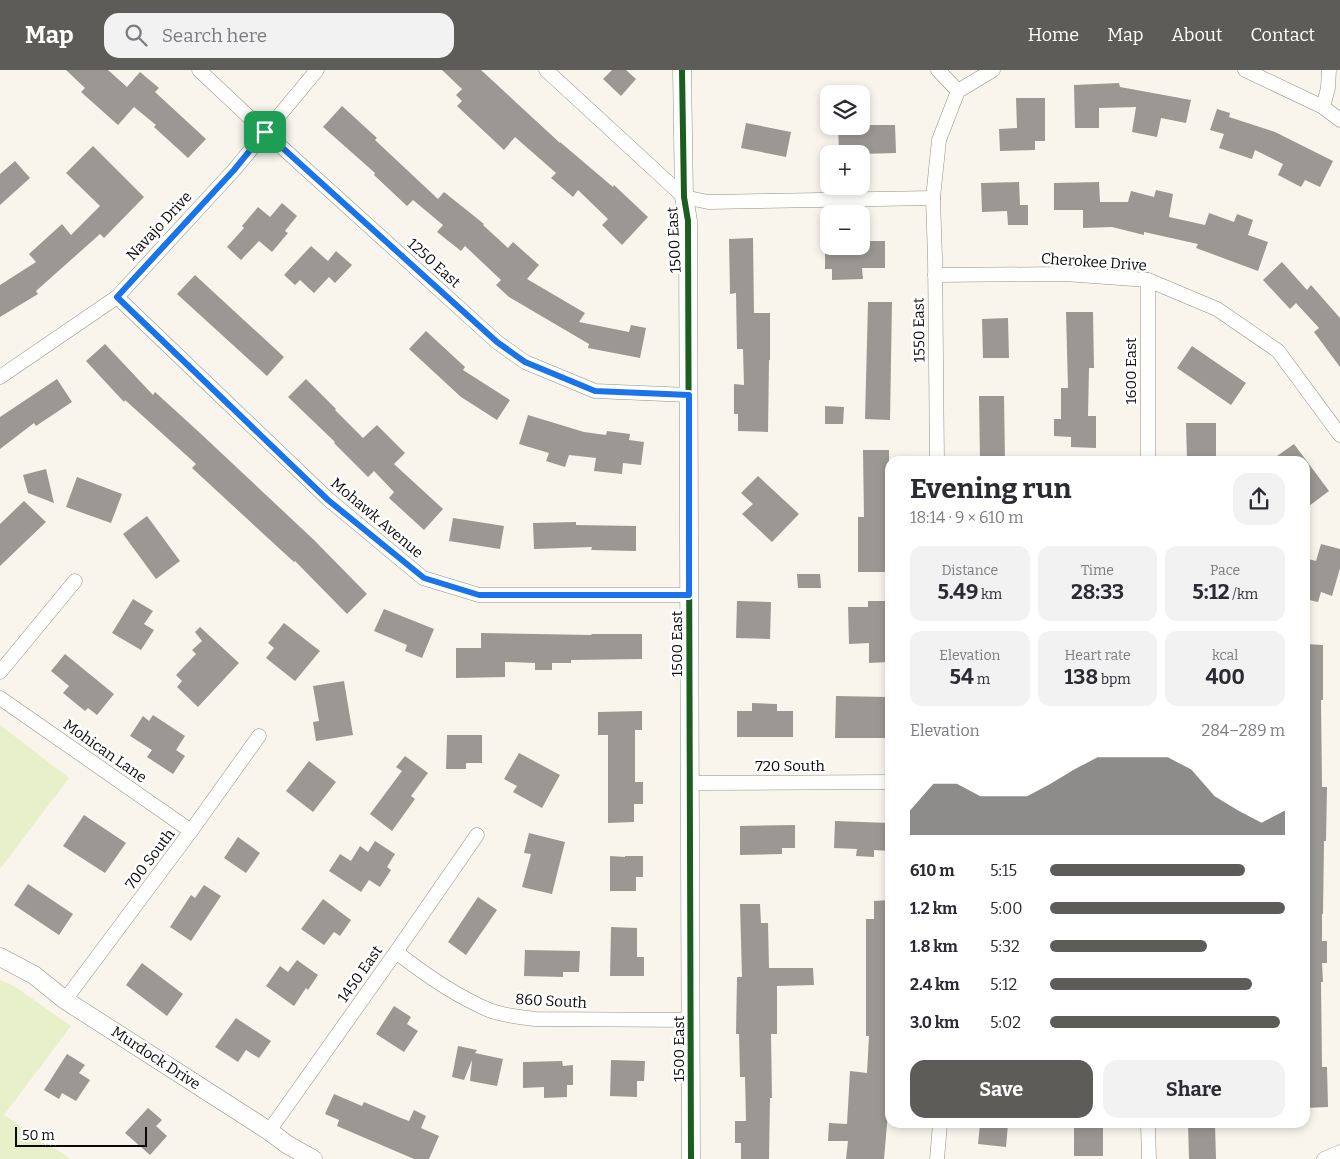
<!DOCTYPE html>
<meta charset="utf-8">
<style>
body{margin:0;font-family:Bitter,serif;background:#f2f2f3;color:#2b2b33;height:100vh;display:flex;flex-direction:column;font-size:19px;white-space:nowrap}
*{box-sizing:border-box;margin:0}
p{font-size:16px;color:#7c7c81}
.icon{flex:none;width:28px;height:28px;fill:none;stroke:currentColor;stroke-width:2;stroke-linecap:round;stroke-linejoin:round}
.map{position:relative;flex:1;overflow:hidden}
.drawer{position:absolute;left:885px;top:386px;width:425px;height:672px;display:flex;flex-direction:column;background:#fff;border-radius:15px;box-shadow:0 2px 8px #0003}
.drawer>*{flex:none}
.buttons{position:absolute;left:820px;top:15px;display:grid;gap:10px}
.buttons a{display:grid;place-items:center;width:50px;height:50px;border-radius:10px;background:#fff;box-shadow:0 2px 8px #0003;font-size:25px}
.scale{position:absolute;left:15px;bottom:12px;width:132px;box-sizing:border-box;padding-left:5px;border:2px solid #0a0a0a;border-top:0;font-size:14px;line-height:18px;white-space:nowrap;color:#0a0a0a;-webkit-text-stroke:4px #fff;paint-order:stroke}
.pin{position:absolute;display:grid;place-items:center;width:42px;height:42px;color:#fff;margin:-21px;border-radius:10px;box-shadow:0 2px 8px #0006}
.round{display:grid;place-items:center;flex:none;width:52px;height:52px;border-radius:15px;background:#f2f2f3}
.overview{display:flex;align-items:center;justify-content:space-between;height:85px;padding:0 25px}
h1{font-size:28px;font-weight:700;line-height:38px}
.stats{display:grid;grid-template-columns:repeat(3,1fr);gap:8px;height:85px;padding:5px 25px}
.stats div{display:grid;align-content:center;border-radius:12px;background:#f2f2f3;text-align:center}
.stats b{font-size:21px;font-weight:700}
.stats small{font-size:14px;font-weight:400}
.stats p{font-size:14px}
.chart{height:140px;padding:10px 25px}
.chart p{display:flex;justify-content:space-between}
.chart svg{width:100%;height:90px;margin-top:5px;fill:#5e5c59;opacity:.7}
.button{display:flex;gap:10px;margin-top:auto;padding:10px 25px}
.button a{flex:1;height:58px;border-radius:15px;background:#5e5c59;color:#fff;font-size:20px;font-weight:700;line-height:58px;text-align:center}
.button a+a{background:#f2f2f3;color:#2b2b33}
ul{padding:0 25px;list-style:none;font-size:16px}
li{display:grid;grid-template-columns:80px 60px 1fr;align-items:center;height:38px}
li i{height:12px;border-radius:6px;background:#5e5c59}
header{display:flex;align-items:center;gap:30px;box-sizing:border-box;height:70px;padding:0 25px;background:#5e5c59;color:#fff}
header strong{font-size:24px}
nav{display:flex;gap:28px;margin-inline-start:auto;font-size:18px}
.search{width:350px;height:45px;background:#f2f2f3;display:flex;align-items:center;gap:12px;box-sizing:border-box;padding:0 18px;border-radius:15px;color:#7c7c81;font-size:19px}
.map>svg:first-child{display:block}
.green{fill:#e8f0ca}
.building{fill:#9b9893}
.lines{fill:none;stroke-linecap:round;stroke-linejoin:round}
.minor-casing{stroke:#92908c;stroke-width:15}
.tertiary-casing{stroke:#92908c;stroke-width:19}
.minor{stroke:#fefefc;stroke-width:14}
.tertiary{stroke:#fefefc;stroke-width:18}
.cycleway-casing{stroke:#fff;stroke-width:9}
.cycleway{stroke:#1b5e20;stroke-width:6}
.route-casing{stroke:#fff;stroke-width:10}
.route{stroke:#1a73e8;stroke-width:6}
.labels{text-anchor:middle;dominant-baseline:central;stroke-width:5;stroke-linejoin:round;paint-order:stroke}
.street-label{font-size:15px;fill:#0a0a0a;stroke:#fff}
</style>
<header>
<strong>Map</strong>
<div class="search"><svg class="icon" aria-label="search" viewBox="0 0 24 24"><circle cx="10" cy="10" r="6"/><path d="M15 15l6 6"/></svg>Search here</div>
<nav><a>Home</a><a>Map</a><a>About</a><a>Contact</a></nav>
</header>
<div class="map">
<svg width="1340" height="1089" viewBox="0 0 1340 1089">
<rect width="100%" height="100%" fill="#f9f5ed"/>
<g class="green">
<path d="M0 655 69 708 0 799Z"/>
<path d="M0 910 14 916 71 956 4 1045 71 1089H0Z"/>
</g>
<g class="building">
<path d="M66 0H108L127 17 140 2 159 18 155 22 206 69 188 88 154 57 156 55 134 37 118 55 81 22 85 18Z"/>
<path d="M442 0H481L560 73V72L613 117 614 115 648 147 622 175 602 155 608 149 578 120 573 127 551 108 556 103 515 67 504 80 457 36 462 31 456 25 462 19Z"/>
<path d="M612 0H626L636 9 621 26 603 9Z"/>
<path d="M1119 13 1120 17 1191 30 1186 53 1161 48 1157 67 1132 62 1136 37 1099 38V58H1075L1074 15Z"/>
<path d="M1016 28H1045V71H1035V80L1000 81 999 59 1017 58Z"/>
<path d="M342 36 377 68 375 70 438 129 444 122 484 154 483 155 508 178 513 172 539 195 527 209 585 243 579 252 629 262 631 255 646 258 640 288 588 278 589 274 509 227 496 215 501 210 465 176 461 181 437 162 443 155 413 130 407 136 374 105 375 103 323 57Z"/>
<path d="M1217 39 1230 43 1229 47 1275 62 1333 91 1320 117 1305 110 1301 117 1278 105 1283 94 1255 80 1252 89 1219 78 1224 64 1210 60Z"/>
<path d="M746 53 791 62 786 87 741 78Z"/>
<path d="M861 55H895L896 83 861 84H857V82L839 83 838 56Z"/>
<path d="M93 76 144 127 104 168 100 164 36 221 38 224 0 247V215L36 192 29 184 62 154 71 165 100 136 66 103Z"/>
<path d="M15 91 30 108 0 135V104Z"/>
<path d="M1019 112 1020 135H1028V155H1008L1007 141 982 142 981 113Z"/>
<path d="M1099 112 1100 132H1128L1131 121 1154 127 1156 120 1173 124 1169 147 1205 155 1209 143 1234 152 1237 144 1253 150 1248 165 1268 172 1258 201 1196 178 1198 174 1144 162V165L1112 157 1083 158V140H1054V113Z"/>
<path d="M282 133 297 146 285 161 288 163 272 182 259 171 241 190 227 177 244 158 242 156 258 137 270 147Z"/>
<path d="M753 168 754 243H770V290H769L768 362 738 361V344H734V314L744 315 743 279H737L736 223 730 224 729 169Z"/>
<path d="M861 171H885V198H862L863 209 832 210V199H825V176H861Z"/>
<path d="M311 176 328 191 336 181 352 195 335 213 329 207 314 223 300 210 295 215 284 205Z"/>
<path d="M1282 192 1307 220 1311 215 1340 248V297L1314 262 1319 258 1296 233 1290 239 1263 210Z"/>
<path d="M195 205 284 287 267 306 177 224Z"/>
<path d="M868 232H892L890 350 865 349Z"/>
<path d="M1066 242H1093L1094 298H1089L1088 346H1096V378L1071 377V367L1054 366V349H1061V318H1068Z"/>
<path d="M1008 248 1009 288H983L982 249Z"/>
<path d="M426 261 465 297 463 300 510 330 497 350 461 327 409 279Z"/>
<path d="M105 274 153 325 155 322 200 363 314 470 367 524 347 544 295 491 294 492 192 398 196 394 125 330 124 332 86 291Z"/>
<path d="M1192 276 1246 313 1231 335 1177 298Z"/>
<path d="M57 309 72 332 36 356 34 353 0 379V347Z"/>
<path d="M306 309 336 339 335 340 363 368 377 355 405 383 394 394 443 439 424 460 389 428 394 422 374 401 368 407 334 373 335 372 288 327Z"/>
<path d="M979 326H1004L1005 391H980Z"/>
<path d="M825 336 844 337 843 354H825Z"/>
<path d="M528 345 584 362 606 365 607 361 630 364 629 370 644 372 641 395 623 393 622 404 594 401 596 388 569 385 565 397 546 391 549 383 519 374Z"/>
<path d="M1186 353H1216V391H1187Z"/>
<path d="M1294 374 1329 421 1305 439V391H1270Z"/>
<path d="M863 380H889L890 485 888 484V502H858V447H864Z"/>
<path d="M46 399 54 433 28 423 23 405Z"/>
<path d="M758 406 799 444 772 472 742 444 753 434 741 423Z"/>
<path d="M77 407 122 424 111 453 66 437Z"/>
<path d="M24 431 46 452 0 496V454Z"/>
<path d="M147 446 180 491 156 509 123 464Z"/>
<path d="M453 448 504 456 500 479 449 471Z"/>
<path d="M576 452V455L636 456V481L591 480 592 477 534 479 533 453Z"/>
<path d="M1321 474 1340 479V498L1332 526 1321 522 1318 532 1305 529V488L1316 491Z"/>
<path d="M797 504H820L821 518H798Z"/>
<path d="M133 529 153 541 144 554 154 560 141 580 112 563Z"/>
<path d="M737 531 771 532 770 569 736 568Z"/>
<path d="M868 531H890V592L869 593V573L849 574 848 537H868Z"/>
<path d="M384 539 434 559 422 588 405 581 407 575 374 561Z"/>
<path d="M284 553 320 581 295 611 266 588 274 578 268 573Z"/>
<path d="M200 557 239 593 198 637 177 617 182 611 176 605 196 584 192 580 202 571 195 562Z"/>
<path d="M481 563 592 565 591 564H642V589L571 590V593H552V600H535V593L505 592V607L456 608V578H481Z"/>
<path d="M1305 574 1323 575V630H1321L1322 717H1327L1326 771H1324L1323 844H1322V871H1327V893H1322L1323 912H1321L1322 997H1327L1328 1037 1305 1038Z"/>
<path d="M65 584 114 624 97 645 88 638 85 641 63 623 69 616 51 601Z"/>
<path d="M344 611 353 665 316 671 313 652 319 651 313 616Z"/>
<path d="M836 626 888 627V637H890V668H835Z"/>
<path d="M752 633 777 634V641H793V667H737V641H752Z"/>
<path d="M642 641V660H635V712H643V734H634V752L608 753V665H598V642Z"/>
<path d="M153 645 185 666 176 680 185 686 173 704 147 687 152 680 130 666 143 646 149 651Z"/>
<path d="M447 665H482V693H466V699H446Z"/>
<path d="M519 683 560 705 542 738 513 722 517 716 504 709Z"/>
<path d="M405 686 428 703 411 726 415 729 392 761 370 744 402 701 396 697Z"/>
<path d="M309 691 336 712 313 742 286 721Z"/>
<path d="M84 745 126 773 105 803 63 776Z"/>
<path d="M835 751 890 753V781L874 780V787L856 786 857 779 834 778Z"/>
<path d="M795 755V778H782V784L740 785V756Z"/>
<path d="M529 763 565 772 552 824 522 817 531 784 524 783Z"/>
<path d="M238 767 260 783 246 803 224 788Z"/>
<path d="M375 771 395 784 387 797 391 800 380 817 369 810 361 822 329 801 340 784 351 791 360 776 368 782Z"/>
<path d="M610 786 625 787V786H643V807H636V821H610Z"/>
<path d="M28 814 73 844 59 865 14 835Z"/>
<path d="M204 815 221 826 191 871 170 857 191 825 195 828Z"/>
<path d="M478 827 497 840 466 885 448 872Z"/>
<path d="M323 829 351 850 340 866 334 862 324 875 301 859Z"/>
<path d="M890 830V1043H888L884 1089H846L848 1071H828L829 1053 847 1054 850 1001 867 1003 869 966H866V849H874V831Z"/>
<path d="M740 834H760L761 853H768L769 898H813L814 915 777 916V964H771L772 1028H770L769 1089H741V1073H735V1051H746L745 1007H740L739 964H736L737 907H742Z"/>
<path d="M611 857 637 858V887H644V906H610Z"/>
<path d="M525 880 580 881 579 902H563V907L524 906Z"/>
<path d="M297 890 318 905 308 920 306 918 294 936 266 916 280 896 288 902Z"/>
<path d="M142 893 183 924 167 946 126 915Z"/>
<path d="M394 936 411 947 407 954 418 961 404 982 376 964Z"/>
<path d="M236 948 271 971 259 988 246 980 238 992 215 977Z"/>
<path d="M458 976 477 980 475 983 503 989 497 1016 470 1011 472 990 464 1010 452 1007Z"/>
<path d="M67 984 85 995 79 1003 90 1010 76 1031 62 1023 59 1029 44 1020Z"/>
<path d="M611 990 645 991 644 1011H637V1027L610 1026Z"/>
<path d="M562 991 563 996 573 995V1015H567V1027L544 1028V1017L523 1018V992Z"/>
<path d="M334 1024 362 1036 364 1032 401 1048 409 1051 414 1040 426 1046 421 1058 439 1066 429 1089H414L337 1056 339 1050 325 1044Z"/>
<path d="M148 1038 162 1050 156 1056 167 1066 150 1085 125 1063Z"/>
<path d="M980 1054H1008L1006 1077 978 1074Z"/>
<rect x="1074" y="1054" width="29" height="32"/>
<path d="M1188 1054H1215L1216 1089H1189Z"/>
</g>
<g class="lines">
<defs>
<g id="minor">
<path d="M199 0 265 62 497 272 525 292 595 321 689 325"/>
<path d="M546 0 684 127 708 132 933 128"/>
<path d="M938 0 958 21"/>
<path d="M1245 0 1323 37 1340 50"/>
<path d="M1323 37 1328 18 1329 0"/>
<path d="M935 205 1065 204 1148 210 1217 239 1278 281 1340 365"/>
<path d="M1148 210V391"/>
<path d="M117 227 328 429 423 508 479 525H689"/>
<path d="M0 307 117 227 234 100 317 0"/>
<path d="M937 391 935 188 933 128 939 70 958 21 993 0"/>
<path d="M0 602 75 511"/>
<path d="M0 628 191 761"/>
<path d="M690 713 890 712"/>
<path d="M396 882C423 903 458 927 489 940 504 946 520 947 535 949L691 950"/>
<path d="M65 930 191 761 259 666"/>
<path d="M1148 1054 1149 1089"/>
<path d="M269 1061 396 882 477 765"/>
<path d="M937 1089 940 1054"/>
<path d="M1324 1089 1340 1082"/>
</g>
<g id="tertiary">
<path d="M682 0 684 127 688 151 691 1089"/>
<path d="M0 887 34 905 65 930 269 1061 288 1075 313 1089"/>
</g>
</defs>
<use href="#minor" class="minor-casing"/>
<use href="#tertiary" class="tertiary-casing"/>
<use href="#minor" class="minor"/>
<use href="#tertiary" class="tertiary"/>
<defs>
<g id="cycleway">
<path d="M682 0 684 127 688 151 691 1089"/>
<path d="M117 227 328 429 423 508 479 525H689"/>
</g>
</defs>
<use href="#cycleway" class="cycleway-casing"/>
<use href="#cycleway" class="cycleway"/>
</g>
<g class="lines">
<defs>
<path id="route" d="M265 62 497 272 525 292 595 321 689 325V525H479L424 508 328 430 117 227 234 100Z"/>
</defs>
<use href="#route" class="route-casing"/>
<use href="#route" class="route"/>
</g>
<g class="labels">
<g class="street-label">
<text transform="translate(159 156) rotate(-47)">Navajo Drive</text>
<text transform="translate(674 170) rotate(-93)">1500 East</text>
<text transform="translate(1094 192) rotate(4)">Cherokee Drive</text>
<text transform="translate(434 193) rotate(42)">1250 East</text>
<text transform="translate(919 260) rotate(-91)">1550 East</text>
<text transform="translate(1131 301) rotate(-90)">1600 East</text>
<text transform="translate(377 448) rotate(40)">Mohawk Avenue</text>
<text transform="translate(677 574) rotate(-90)">1500 East</text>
<text transform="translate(105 681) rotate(35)">Mohican Lane</text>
<text x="790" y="696">720 South</text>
<text transform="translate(150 789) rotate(-53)">700 South</text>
<text transform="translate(360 904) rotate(-55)">1450 East</text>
<text transform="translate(551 931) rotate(3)">860 South</text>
<text transform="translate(679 979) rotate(-90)">1500 East</text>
<text transform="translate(156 988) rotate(33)">Murdock Drive</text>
</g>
</g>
</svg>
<div class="buttons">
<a><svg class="icon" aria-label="layers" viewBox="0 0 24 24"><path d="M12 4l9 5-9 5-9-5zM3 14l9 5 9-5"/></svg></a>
<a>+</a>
<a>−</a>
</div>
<div class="scale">50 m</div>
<div class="pin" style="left:265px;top:62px;background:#1e9e55"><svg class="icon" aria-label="arrive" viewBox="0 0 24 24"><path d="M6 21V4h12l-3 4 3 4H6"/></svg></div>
<section class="drawer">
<div class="overview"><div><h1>Evening run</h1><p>18:14 · 9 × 610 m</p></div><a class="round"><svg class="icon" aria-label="share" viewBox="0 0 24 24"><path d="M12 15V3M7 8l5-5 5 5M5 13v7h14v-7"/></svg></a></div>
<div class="stats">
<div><p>Distance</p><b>5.49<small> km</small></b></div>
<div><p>Time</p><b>28:33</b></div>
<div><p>Pace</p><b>5:12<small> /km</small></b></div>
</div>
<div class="stats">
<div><p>Elevation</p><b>54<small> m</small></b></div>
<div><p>Heart rate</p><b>138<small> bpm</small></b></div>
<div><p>kcal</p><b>400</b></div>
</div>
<div class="chart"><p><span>Elevation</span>284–289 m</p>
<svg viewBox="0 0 160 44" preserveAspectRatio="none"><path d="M0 44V32L10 19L20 19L30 25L40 25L50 25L60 19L70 12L80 6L90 6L100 6L110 6L120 12L130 25L140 32L150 38L160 32V44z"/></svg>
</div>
<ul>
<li><b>610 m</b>5:15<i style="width:83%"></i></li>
<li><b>1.2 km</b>5:00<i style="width:100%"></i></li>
<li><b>1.8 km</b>5:32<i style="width:67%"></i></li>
<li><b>2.4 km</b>5:12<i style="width:86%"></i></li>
<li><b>3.0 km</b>5:02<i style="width:98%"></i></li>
</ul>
<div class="button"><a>Save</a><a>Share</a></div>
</section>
</div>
